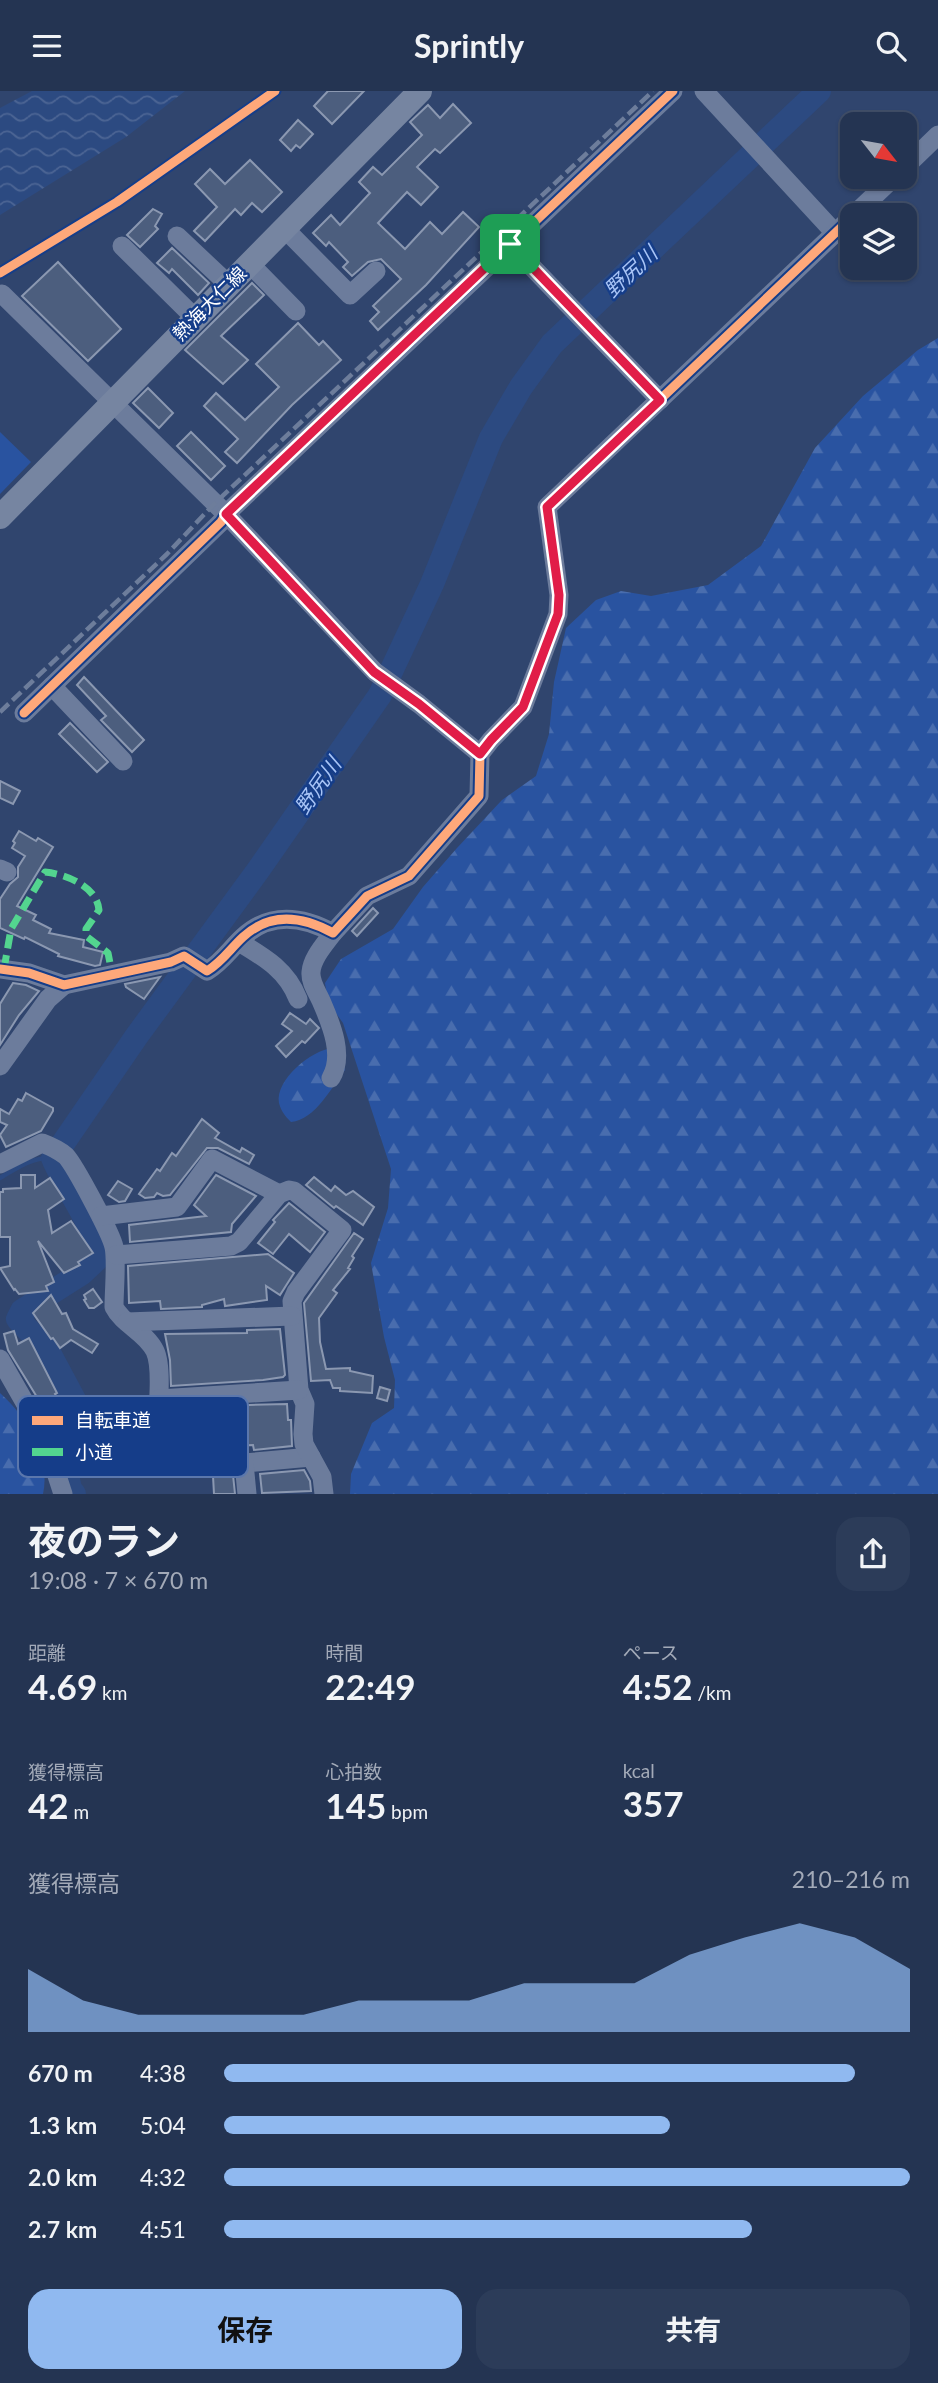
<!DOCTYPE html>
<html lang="ja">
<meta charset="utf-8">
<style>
body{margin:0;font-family:Lato,"Noto Sans JP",sans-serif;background:#2c3c59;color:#f1f3f6;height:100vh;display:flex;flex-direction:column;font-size:26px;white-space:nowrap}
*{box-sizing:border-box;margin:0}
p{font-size:23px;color:#a3aab8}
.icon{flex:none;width:38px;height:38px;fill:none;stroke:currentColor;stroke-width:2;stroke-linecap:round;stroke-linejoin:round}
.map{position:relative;height:1403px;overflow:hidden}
.side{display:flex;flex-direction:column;background:#243452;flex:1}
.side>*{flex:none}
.needle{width:46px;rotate:121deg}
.tools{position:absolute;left:840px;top:21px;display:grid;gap:14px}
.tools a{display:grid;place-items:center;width:77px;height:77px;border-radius:14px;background:#243452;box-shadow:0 2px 5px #0004,0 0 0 2px #414f69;font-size:35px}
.pin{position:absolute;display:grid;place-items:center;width:60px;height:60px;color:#fff;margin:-30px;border-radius:14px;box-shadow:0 4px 10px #0006}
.round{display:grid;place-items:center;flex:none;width:74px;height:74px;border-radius:21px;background:#2c3c59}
.headline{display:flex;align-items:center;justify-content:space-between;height:119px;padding:0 28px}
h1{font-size:38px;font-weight:700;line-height:52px}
.metrics{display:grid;grid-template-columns:repeat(3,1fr);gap:10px;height:119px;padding:7px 28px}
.metrics div{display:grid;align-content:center}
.metrics b{font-size:35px;font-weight:700}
.metrics small{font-size:19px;font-weight:400}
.metrics p{font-size:19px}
.chart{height:196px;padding:14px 28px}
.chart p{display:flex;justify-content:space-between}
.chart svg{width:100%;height:126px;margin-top:7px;fill:#90b9f0;opacity:.7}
.primary-button{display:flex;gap:14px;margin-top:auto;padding:14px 28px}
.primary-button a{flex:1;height:80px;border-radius:21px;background:#90b9f0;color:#111;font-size:28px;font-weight:700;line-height:80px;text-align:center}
.primary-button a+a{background:#2c3c59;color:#f1f3f6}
ul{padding:0 28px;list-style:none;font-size:23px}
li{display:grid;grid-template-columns:112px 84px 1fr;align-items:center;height:52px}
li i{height:18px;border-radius:9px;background:#90b9f0}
header{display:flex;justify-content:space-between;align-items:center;height:91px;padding:0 28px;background:#243452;font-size:32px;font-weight:700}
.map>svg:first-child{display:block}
.forest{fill:url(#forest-firs)}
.pitch{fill:#2953a0}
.water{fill:url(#water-waves)}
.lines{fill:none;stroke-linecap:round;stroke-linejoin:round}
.stream{stroke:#2c4a81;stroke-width:4.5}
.river{stroke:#2c4a81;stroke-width:24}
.building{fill:#4c5e7e;stroke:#8b98b1;stroke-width:2}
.minor{stroke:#6c7c9c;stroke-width:19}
.major{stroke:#7685a1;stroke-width:24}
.rail{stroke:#6d7d9b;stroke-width:4.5;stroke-dasharray:12 5;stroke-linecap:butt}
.quiet{stroke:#53d58f;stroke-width:7;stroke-dasharray:14 7;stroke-linecap:butt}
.cycleway-casing{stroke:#153d89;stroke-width:13}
.cycleway{stroke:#fea87a;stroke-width:9}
.route-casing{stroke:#fff;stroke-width:14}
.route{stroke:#e11d48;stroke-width:9}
.labels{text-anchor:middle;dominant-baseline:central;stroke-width:5;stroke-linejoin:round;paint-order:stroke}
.street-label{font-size:19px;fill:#fff;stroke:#153d89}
.water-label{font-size:21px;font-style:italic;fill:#a8c4f6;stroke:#153d89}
.key{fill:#153d89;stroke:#5b77ac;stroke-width:2}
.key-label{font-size:19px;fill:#fff}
</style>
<header><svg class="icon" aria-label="menu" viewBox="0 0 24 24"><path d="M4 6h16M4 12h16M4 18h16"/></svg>Sprintly<svg class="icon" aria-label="search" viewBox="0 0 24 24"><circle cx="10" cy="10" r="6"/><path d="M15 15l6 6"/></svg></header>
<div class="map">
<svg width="938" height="1403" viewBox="0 0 938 1403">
<defs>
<pattern id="forest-firs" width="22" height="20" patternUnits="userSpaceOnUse" patternTransform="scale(1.75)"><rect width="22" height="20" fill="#2953a0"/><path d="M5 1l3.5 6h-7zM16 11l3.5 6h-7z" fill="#496dae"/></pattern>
<pattern id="water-waves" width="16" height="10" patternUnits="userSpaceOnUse" patternTransform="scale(1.75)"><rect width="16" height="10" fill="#2c4a81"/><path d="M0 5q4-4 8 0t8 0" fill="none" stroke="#4c6594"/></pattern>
</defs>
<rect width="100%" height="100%" fill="#30456e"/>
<g class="forest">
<path d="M938 247V1403H350L351 1383 372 1332 394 1317 395 1289 384 1246 371 1172 388 1117 391 1078 343 932 328 911 325 892 341 868 393 838 423 796 457 757 502 709 536 685 549 643 554 591 566 537 596 509 621 500 651 505 708 494 761 455 815 357 863 305 918 259Z"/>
<path d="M333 957 342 968 345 979C330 998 316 1028 291 1031 285 1025 281 1020 279 1012 275 989 311 959 333 957Z"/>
<path d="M0 1302C27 1326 51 1366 43 1403H0Z"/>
</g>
<path class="pitch" d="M0 341 31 371 0 403Z"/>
<path class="water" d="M32 0H185L126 46 0 124V17Z"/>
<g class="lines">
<path class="stream" d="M0 1087C18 1076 32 1066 53 1067"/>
<path class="river" d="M74 1403 70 1398 65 1374 67 1366 82 1339 83 1331 79 1318 48 1260 18 1228 22 1220 82 1182 99 1166C100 1143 63 1093 53 1067L136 946 259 778 380 604 432 493 491 347 521 296 552 253 819 0"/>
</g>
<g class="building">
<path d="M328 0H364L332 33 314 15Z"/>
<path d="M453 13 471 32 440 62 435 58 417 76 438 96 421 114 407 101 378 132 405 158 430 131 442 143 463 121 479 136 426 194 378 239 370 230 379 221 373 215 401 188 381 168 368 171 352 185 343 176 348 171 329 151 326 155 313 142 331 124 340 134 370 102 359 91 373 76 382 84 422 44 410 31 428 14 440 27Z"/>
<path d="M298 29 313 43 300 57 296 54 291 60 280 49Z"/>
<path d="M250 69 282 101 262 121 252 112 241 124 235 118 205 150 194 140 217 116 195 93 210 78 225 93Z"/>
<path d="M153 118 162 123 155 135 158 138 140 156 127 144Z"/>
<path d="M172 157 209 192 198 204 172 178 169 182 157 172Z"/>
<path d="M58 171 121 238 88 270 22 205Z"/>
<path d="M252 192 264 204 221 245 248 269 223 293 185 259Z"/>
<path d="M298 232 319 254 323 250 341 269 292 314 237 372 225 361 238 348 204 315 216 302 245 329 279 296 256 273Z"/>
<path d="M148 297 173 322 159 337 133 312Z"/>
<path d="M191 341 225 375 211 389 177 355Z"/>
<path d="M84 586 144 649 132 661 101 629 106 625 77 594Z"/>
<path d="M70 632 108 671 97 681 59 643Z"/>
<path d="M0 690 20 700 13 713 0 707Z"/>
<path d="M19 740 36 750 38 747 53 756 17 815 36 824 33 829 51 838 49 842 84 849 83 856 103 861 100 874 95 875 58 865 59 863 25 846 24 848 0 837V808L10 793 18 786V776L25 765 12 757 15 752 13 750Z"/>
<path d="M373 817 378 822 357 845 352 840Z"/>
<path d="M160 886 144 908 126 896 125 893Z"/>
<path d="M13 892 26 894 39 900 19 924 0 954V913Z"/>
<path d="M290 922 306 933 310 928 319 937 305 952 302 950 286 966 276 955 292 940 282 933Z"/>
<path d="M26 1002 53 1017V1020L41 1040 6 1056 0 1044 7 1034 0 1031V1018L9 1023 18 1008 22 1010Z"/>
<path d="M202 1028 219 1042 215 1047 240 1061 242 1057 254 1064 249 1073 218 1057H207L170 1104 163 1105 157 1102 154 1106 145 1107 139 1103 157 1078 160 1080 172 1062 176 1065Z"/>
<path d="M21 1084H35V1097L50 1087 64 1108 48 1119 52 1142 71 1130 93 1162 78 1171 80 1174 64 1182 38 1150 54 1191 46 1195 48 1200 19 1203 15 1198 14 1199 0 1177 10 1175V1146H0V1101H3V1098L21 1097Z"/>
<path d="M216 1084 256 1105 232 1133 231 1141 130 1151 129 1134 206 1125 194 1114Z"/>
<path d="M314 1086 331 1100 335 1095 346 1104 353 1100 374 1116 363 1134 336 1115 334 1117 306 1094Z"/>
<path d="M118 1090 132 1098 125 1110 119 1111 108 1104Z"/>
<path d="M289 1112 325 1141 310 1161 289 1143 273 1163 258 1152 275 1131 273 1129Z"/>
<path d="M354 1142 363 1148 352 1165 354 1167 348 1177 350 1178 333 1199 337 1202 319 1227 320 1251 326 1278 350 1277V1280L373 1285 372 1302 340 1300V1297H333L330 1289 311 1290 304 1212Z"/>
<path d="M268 1163 294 1182 280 1204 266 1195 267 1209 225 1215 224 1208 202 1214V1216L161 1218 160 1210 129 1212 128 1175Z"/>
<path d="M93 1198 102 1211 94 1217H89L84 1209 86 1208 84 1204Z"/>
<path d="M51 1204 62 1223 66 1222 73 1238 98 1253 92 1262 71 1249 60 1257 53 1247 51 1248 33 1222Z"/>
<path d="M280 1238 285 1284 283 1286 263 1289 171 1295 170 1269 165 1243 247 1242V1239Z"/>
<path d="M14 1240 18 1253 29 1247 57 1302 55 1303 64 1320 62 1321 70 1341 60 1345 52 1326 42 1310 40 1311 8 1259 4 1243Z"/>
<path d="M380 1296 390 1299 387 1310 377 1307Z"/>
<path d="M287 1313 288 1329H291L292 1355 254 1359 253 1354 226 1355V1358L215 1359 213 1320 249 1314Z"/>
<path d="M304 1379 310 1390 311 1400 262 1402 260 1383Z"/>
<path d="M233 1384 235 1403H214L213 1385Z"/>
</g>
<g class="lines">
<g class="minor">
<path d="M704 0 835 142"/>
<path d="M905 76 938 44"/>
<path d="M854 124 894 86"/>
<path d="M284 137 350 204 376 180"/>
<path d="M177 145 228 193"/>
<path d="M510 153 660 309"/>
<path d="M122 155 195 227"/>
<path d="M249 172 296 220"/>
<path d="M2 203 226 423 375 581 419 613 480 663"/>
<path d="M52 595 123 670"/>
<path d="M24 622 221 431 226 423 673 0"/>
<path d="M0 778 7 781"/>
<path d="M239 851C264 866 287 879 298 908"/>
<path d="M0 878 29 882 64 894 171 871 184 865 207 880C222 871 230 858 243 846 270 821 302 825 333 842L367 805 409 785 479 705 480 663 491 649 523 616 558 523 559 504 547 416 852 126"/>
<path d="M0 975 48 908 64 894"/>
<path d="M331 987C344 965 332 935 322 912 318 902 310 892 311 881 312 867 325 853 333 842"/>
<path d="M0 1073 42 1052C50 1055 60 1060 66 1065 75 1075 111 1142 114 1156 117 1170 114 1199 114 1216 123 1234 146 1241 155 1260 165 1281 154 1347 155 1374L244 1372 311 1366"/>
<path d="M101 1125 177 1116 212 1068 279 1103"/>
<path d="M116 1164 231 1155 239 1151 279 1103 289 1099 294 1100 342 1139 296 1201 292 1210 299 1299 305 1313 303 1343 304 1353 322 1386 324 1403"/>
<path d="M127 1231 292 1225"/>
<path d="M0 1268 44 1345 63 1403"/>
<path d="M159 1308 299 1299"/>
<path d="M244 1372 247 1403"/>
</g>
<path class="major" d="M0 426 420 0"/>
<path class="rail" d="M0 621 167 463 214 413 653 0"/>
<path class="quiet" d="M4 878 11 838 45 781C65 783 97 795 99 819L86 838V845L108 862 112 882"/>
<defs>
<g id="cycleway">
<path d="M0 182 117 111 275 0"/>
<path d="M24 622 221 431 226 423 673 0"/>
<path d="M0 878 29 882 64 894 171 871 184 865 207 880C222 871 230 858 243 846 270 821 302 825 333 842L367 805 409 785 479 705 480 663 491 649 523 616 558 523 559 504 547 416 852 126"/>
</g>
</defs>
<use href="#cycleway" class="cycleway-casing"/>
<use href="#cycleway" class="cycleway"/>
</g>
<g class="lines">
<defs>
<path id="route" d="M510 153 660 309 547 416 559 504 558 523 523 616 491 649 480 663 419 613 374 581 226 423Z"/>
</defs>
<use href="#route" class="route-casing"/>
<use href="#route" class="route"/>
</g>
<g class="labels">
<g class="street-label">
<text transform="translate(209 212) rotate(-45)">熱海大仁線</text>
</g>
<g class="water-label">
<text transform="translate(630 180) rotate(-43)">野尻川</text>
<text transform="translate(317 694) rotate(-55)">野尻川</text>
</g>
</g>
<rect x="18" y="1305" width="230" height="81" rx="10" class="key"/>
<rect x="32" y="1325" width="31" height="9" fill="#fea87a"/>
<rect x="32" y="1357" width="31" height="8" fill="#53d58f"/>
<g class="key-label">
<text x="75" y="1336">自転車道</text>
<text x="75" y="1368">小道</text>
</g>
</svg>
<div class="tools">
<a><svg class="needle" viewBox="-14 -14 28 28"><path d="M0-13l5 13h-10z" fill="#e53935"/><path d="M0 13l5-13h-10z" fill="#a3aab8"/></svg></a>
<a><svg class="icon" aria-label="layers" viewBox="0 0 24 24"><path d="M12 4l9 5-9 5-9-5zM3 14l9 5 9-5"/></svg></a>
</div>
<div class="pin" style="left:510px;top:153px;background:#1e9e55"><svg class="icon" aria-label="arrive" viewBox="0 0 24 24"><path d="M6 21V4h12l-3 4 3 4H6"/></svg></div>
</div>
<section class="side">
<div class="headline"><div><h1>夜のラン</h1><p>19:08 · 7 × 670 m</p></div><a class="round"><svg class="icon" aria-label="share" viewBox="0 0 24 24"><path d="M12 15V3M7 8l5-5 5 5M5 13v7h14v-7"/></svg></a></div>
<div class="metrics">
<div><p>距離</p><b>4.69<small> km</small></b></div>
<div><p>時間</p><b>22:49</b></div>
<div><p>ペース</p><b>4:52<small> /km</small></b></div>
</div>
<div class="metrics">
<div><p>獲得標高</p><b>42<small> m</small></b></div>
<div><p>心拍数</p><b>145<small> bpm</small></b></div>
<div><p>kcal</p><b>357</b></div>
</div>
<div class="chart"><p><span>獲得標高</span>210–216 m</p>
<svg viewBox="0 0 160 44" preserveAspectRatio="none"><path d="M0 44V22L10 33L20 38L30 38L40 38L50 38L60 33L70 33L80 33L90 27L100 27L110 27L120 17L130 11L140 6L150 11L160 22V44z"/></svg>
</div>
<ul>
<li><b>670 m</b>4:38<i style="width:92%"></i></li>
<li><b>1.3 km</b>5:04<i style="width:65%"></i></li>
<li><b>2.0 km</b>4:32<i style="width:100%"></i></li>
<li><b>2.7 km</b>4:51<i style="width:77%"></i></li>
</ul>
<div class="primary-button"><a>保存</a><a>共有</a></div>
</section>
